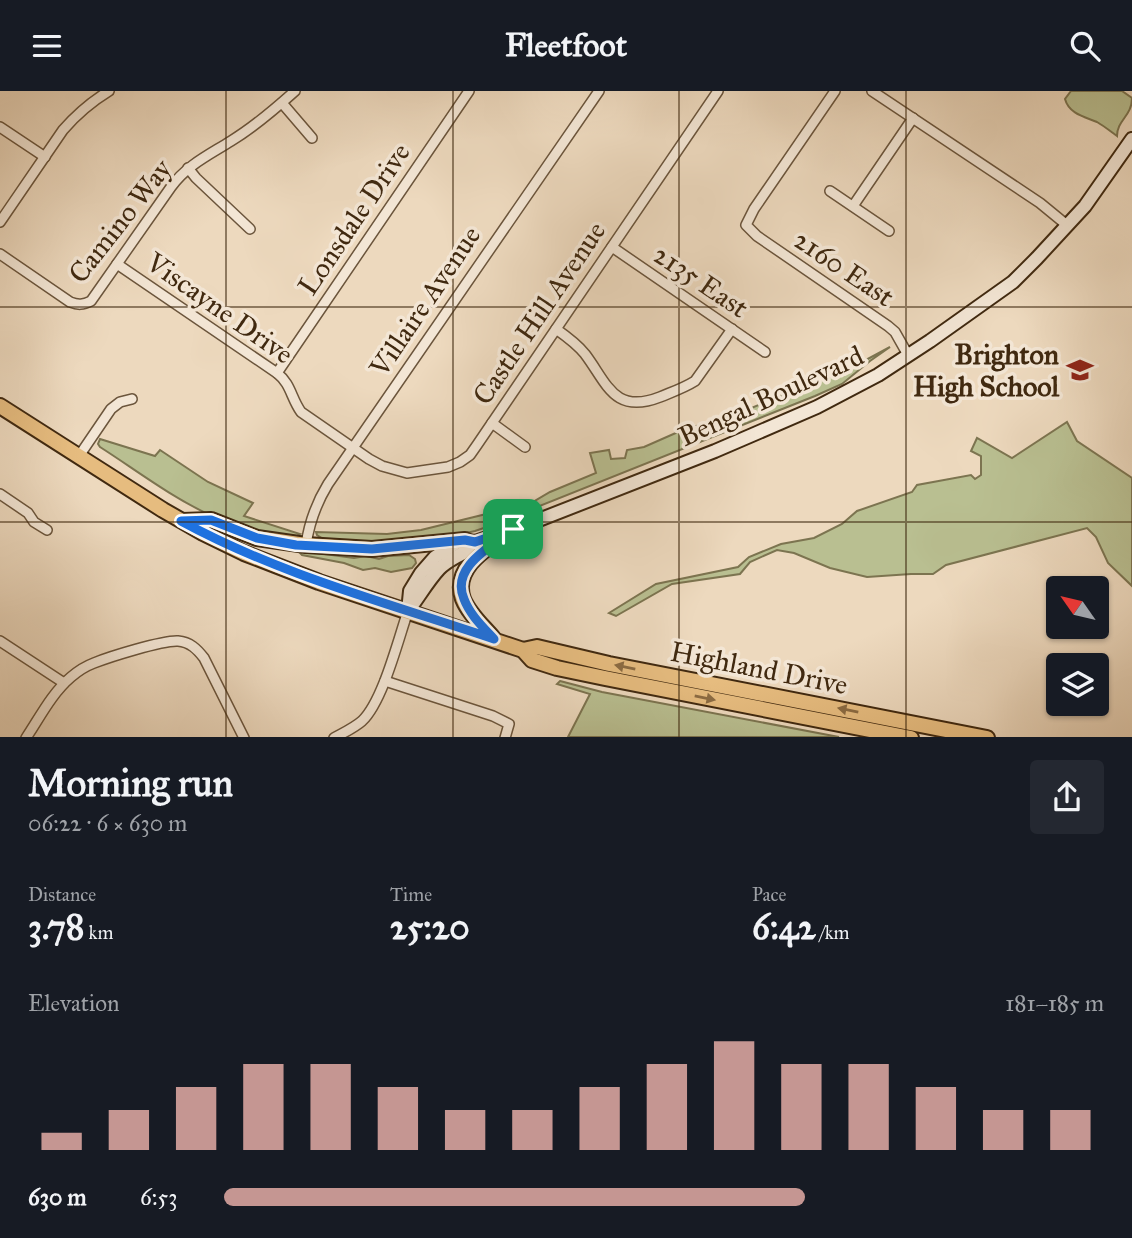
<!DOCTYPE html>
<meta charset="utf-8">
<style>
body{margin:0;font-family:"IM FELL Great Primer",serif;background:#242831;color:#f1f3f6;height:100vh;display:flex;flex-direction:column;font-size:26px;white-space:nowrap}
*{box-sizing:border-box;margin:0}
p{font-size:23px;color:#9ea1a6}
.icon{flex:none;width:38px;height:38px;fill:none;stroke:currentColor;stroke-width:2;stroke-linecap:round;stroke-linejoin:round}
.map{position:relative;height:646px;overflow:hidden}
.panel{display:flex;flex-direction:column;background:#171b24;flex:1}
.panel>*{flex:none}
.needle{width:46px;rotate:304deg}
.controls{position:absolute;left:1046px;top:485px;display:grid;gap:14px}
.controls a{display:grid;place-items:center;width:63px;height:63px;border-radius:7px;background:#171b24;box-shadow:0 2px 5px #0004;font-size:35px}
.pin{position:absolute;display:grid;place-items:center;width:60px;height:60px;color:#fff;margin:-30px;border-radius:14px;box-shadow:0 4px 10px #0006}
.round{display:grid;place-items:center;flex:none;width:74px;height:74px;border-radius:7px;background:#242831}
.summary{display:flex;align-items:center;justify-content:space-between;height:119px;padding:0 28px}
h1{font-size:38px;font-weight:700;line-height:52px}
.stats{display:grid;grid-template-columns:repeat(3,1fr);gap:10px;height:119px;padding:7px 28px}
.stats div{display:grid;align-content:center}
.stats b{font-size:35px;font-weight:700}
.stats small{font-size:19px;font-weight:400}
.stats p{font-size:19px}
.chart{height:196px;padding:14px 28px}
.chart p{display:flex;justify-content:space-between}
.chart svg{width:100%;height:126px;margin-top:7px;stroke:#c59692;stroke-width:6}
ul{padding:0 28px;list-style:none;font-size:23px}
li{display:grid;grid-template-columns:112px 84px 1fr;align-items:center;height:52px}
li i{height:18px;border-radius:9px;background:#c59692}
header{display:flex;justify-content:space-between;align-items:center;height:91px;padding:0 28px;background:#171b24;font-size:32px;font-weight:700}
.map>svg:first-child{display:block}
.green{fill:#b9bf91;stroke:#7c7450;stroke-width:2}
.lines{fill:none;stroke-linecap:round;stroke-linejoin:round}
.street-casing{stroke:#6b553c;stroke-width:12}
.secondary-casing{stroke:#402910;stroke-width:16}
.primary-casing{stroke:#402910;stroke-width:18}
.street{stroke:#f3e6d5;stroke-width:9}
.secondary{stroke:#f3e6d5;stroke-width:12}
.primary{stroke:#e6bc7f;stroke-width:14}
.oneway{fill:#8b6b42}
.route-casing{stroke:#fff;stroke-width:14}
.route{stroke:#1a73e8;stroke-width:9}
.grid{fill:none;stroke:#402910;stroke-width:2;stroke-opacity:0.55}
.labels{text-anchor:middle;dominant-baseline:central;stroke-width:7;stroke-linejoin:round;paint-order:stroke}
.street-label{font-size:28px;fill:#402910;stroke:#f3e6d5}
.poi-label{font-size:28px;font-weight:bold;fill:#402910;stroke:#f3e6d5;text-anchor:end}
</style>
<header><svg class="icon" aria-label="menu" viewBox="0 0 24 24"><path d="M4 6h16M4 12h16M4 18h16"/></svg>Fleetfoot<svg class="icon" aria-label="search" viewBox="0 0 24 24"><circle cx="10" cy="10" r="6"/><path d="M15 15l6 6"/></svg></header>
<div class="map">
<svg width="1132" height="647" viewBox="0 0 1132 647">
<rect width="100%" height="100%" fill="#edd9be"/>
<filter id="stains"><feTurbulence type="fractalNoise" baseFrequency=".00286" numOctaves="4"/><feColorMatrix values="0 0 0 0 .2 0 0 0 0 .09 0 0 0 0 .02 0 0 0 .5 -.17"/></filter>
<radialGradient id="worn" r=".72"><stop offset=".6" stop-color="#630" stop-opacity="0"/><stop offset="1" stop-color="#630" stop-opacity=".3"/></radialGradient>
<g class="green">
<path d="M1071 0H1122L1132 7C1132 25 1117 29 1117 45 1110 40 1104 35 1097 31 1085 26 1069 23 1065 8Z"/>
<path d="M890 256 870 270 842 293 815 305 522 422V424L475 440 448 446 401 453 328 451 317 444 316 441 387 443 421 439 531 412 550 401 596 382 590 362 609 359 611 368 625 367 627 359 644 356 678 341 749 318 864 270Z"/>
<path d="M1067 331 1077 350 1132 387V495L1108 472 1096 446 1087 437 946 474 933 483H911L867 486 830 477 794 462 777 459 750 471 740 483 672 493 616 525 609 522 656 493 738 476 749 466 781 453 814 447 842 433 857 420 912 401 917 394 971 384 975 388 981 384V365L971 360 977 347 1012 367Z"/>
<path d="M100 348 155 365 160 359 208 391 253 412 244 425 300 443 292 448C264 442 236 436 210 424 171 406 136 379 100 356L98 353Z"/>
<path d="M302 460 354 467 366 465 379 468 388 465 409 464 415 468 416 472 412 477 391 481 375 477 363 479 344 472 302 464 299 461Z"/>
<path d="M560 590 602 601 839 646H568L590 603 557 593Z"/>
</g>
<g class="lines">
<defs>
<g id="street">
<path d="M835 0 754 118 746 134 757 145 888 235 895 241 908 264"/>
<path d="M872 0 1040 112 1068 135"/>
<path d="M282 12 312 47"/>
<path d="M0 36 45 66"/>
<path d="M188 77 196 87 250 138"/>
<path d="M830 100 889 140"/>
<path d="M853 115 913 27"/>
<path d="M0 131 63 39C77 23 91 11 109 0"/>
<path d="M612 156 765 261"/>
<path d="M0 163 70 211C78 214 83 214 91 210L171 96C187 74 209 64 231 50 254 36 275 18 295 0"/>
<path d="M117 173 277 282C291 293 291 307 301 321L369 368 382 375 407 382 448 376 460 371 470 364 477 354 718 0"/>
<path d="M556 238C566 245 577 253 585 263 607 292 614 324 660 306 672 301 684 297 695 290L732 238"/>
<path d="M277 282 469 0"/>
<path d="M492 332 525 356"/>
<path d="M79 365 111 318 120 311 132 308"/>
<path d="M0 403 28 422 34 431 47 439"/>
<path d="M306 454C309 433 317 411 328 393L599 0"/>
<path d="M0 550 64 592"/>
<path d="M385 590 493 625 509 633 505 647"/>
<path d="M26 647C40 626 52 602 71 586 78 580 86 575 94 572 109 566 163 549 178 550 190 551 197 558 204 567L244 647"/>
<path d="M334 647C343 642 354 637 362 630 383 610 398 549 408 520"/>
</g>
<g id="secondary">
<path d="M408 520 410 500 421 482 435 466 458 451 465 449 475 451 531 432 715 360 817 316 878 284 930 250 1013 191 1037 167 1085 115 1132 48"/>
<path d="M408 520C419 506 427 491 439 478 450 466 466 464 475 451"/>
</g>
<g id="primary">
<path d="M0 315 163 419 203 442 244 462 319 491 523 559 532 569 557 577 605 587 911 647"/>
<path d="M183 430 211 429 257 447 306 454 372 458 465 449"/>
<path d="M493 547C483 535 469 523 463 508 451 475 492 454 513 438"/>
<path d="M523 559 537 556 609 573 987 647"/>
</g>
</defs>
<use href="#street" class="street-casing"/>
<use href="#secondary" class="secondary-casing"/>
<use href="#primary" class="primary-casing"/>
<use href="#street" class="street"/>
<use href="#secondary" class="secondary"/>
<use href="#primary" class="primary"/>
</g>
<defs><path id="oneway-solid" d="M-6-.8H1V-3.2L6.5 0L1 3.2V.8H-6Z" transform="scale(1.75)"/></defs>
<g class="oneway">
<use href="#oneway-solid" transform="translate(625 576) rotate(-169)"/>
<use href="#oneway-solid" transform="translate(705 607) rotate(11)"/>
<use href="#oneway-solid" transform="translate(848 619) rotate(-169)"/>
</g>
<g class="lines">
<defs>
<path id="route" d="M211 429 257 447 296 454 372 458 465 449 475 451 513 438C492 455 450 476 464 508 470 524 483 536 494 548 388 512 280 484 181 430Z"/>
</defs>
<use href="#route" class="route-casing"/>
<use href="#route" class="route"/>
</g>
<path class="grid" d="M226 0V647M453 0V647M679 0V647M906 0V647M0 216H1132M0 431H1132"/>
<defs>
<symbol id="school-bare" viewBox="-9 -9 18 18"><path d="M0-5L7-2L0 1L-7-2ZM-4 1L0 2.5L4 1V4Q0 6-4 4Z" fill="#8f2418" stroke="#f3e6d5" stroke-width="2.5" paint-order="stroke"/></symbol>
</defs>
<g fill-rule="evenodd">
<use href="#school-bare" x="1061" y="260" width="38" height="38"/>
</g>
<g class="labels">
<g class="street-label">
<text transform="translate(354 128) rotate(-56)">Lonsdale Drive</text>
<text transform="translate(120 130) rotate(-52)">Camino Way</text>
<text transform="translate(844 177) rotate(34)">2160 East</text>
<text transform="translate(701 190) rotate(34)">2135 East</text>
<text transform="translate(425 210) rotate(-56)">Villaire Avenue</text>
<text transform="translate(220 217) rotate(35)">Viscayne Drive</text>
<text transform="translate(539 222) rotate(-56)">Castle Hill Avenue</text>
<text transform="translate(771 305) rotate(-25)">Bengal Boulevard</text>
<text transform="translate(759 577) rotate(11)">Highland Drive</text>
</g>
<g class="poi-label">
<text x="1059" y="263">Brighton<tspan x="1059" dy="32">High School</tspan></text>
</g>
</g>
<rect width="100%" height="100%" filter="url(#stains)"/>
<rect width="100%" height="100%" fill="url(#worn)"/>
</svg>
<div class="controls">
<a><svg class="needle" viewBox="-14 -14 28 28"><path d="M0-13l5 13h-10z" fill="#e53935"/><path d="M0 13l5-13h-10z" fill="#9ea1a6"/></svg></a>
<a><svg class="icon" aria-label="layers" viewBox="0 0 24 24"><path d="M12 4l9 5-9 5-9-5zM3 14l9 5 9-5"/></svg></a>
</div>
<div class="pin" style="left:513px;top:438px;background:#1e9e55"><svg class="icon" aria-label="arrive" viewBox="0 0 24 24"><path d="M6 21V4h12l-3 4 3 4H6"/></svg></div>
</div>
<section class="panel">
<div class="summary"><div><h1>Morning run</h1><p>06:22 · 6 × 630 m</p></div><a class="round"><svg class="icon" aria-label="share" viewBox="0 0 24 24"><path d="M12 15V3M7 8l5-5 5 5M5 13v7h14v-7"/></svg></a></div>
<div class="stats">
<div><p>Distance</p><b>3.78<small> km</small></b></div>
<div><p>Time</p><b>25:20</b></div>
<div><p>Pace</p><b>6:42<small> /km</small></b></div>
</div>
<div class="chart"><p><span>Elevation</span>181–185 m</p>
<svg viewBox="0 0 160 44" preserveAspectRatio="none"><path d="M5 44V38M15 44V30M25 44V22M35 44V14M45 44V14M55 44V22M65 44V30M75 44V30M85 44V22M95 44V14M105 44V6M115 44V14M125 44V14M135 44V22M145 44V30M155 44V30"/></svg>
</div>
<ul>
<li><b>630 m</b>6:53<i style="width:66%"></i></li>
</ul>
</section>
